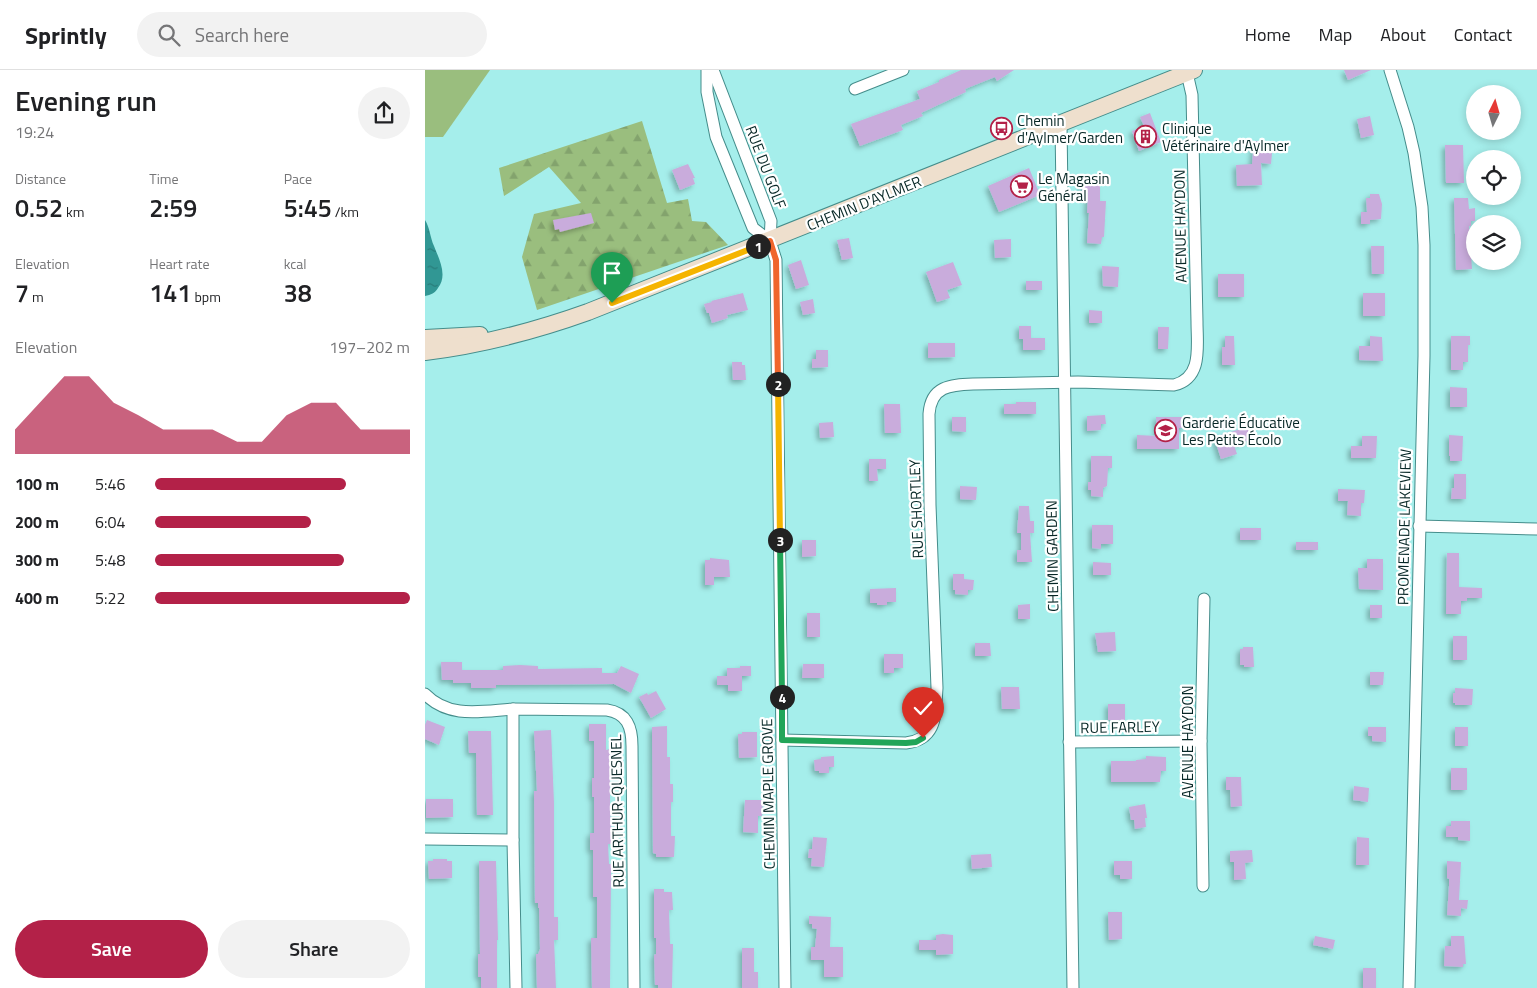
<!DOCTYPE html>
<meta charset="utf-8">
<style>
body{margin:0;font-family:"Titillium Web",sans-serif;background:#f2f2f2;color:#202124;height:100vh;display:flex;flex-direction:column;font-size:19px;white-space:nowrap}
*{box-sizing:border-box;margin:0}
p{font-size:16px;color:#757577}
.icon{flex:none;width:28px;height:28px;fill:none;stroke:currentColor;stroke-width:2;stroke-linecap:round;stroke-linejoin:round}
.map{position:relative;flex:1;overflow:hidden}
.drawer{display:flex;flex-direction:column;background:#fff;width:425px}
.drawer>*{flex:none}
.needle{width:32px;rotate:5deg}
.fabs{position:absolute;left:1041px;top:15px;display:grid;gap:10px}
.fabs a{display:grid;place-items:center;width:55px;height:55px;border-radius:50%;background:#fff;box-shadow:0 2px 8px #0003;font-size:25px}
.pin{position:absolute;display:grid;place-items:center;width:42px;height:42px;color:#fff;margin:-51px -21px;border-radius:50% 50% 50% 0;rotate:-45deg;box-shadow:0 0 5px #0007}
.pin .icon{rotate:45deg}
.km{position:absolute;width:25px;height:25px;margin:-12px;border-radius:50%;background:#222;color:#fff;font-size:14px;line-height:25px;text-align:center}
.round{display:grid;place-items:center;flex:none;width:52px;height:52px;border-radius:26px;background:#f2f2f2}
.head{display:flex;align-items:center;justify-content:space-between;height:85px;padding:0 15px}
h1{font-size:28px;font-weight:600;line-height:38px}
.figures{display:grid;grid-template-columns:repeat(3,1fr);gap:8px;height:85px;padding:5px 15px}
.figures div{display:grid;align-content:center}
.figures b{font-size:25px;font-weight:600}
.figures small{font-size:14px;font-weight:400}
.figures p{font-size:14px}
.chart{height:140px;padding:10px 15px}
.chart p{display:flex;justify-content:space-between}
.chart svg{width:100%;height:90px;margin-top:5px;fill:#b32148;opacity:.7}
.action{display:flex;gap:10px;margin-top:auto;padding:10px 15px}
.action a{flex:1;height:58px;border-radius:30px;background:#b32148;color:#fff;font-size:20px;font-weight:600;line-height:58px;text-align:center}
.action a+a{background:#f2f2f2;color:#202124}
ul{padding:0 15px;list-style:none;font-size:16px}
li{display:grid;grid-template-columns:80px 60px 1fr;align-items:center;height:38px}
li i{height:12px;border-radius:6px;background:#b32148}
header{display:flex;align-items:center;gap:30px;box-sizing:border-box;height:70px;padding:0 25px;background:#fff;border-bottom:1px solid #e0e0e0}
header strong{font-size:24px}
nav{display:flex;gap:28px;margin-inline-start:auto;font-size:18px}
.search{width:350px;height:45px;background:#f2f2f2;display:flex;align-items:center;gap:12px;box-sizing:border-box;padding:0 18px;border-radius:28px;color:#757577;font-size:19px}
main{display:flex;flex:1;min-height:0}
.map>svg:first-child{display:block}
.green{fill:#9abe7e}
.forest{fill:url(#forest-firs)}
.water{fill:url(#water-ripples)}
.building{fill:#c9acdc;filter:url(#shadow)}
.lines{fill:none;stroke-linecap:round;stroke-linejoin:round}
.street-casing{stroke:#458d8b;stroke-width:13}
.secondary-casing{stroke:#458d8b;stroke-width:18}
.street{stroke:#fff;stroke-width:11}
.secondary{stroke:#eedfcd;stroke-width:16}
.split-1-casing{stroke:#fff;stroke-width:10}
.split-2-casing{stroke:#fff;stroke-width:10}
.split-3-casing{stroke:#fff;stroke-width:10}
.split-4-casing{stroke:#fff;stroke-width:10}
.split-5-casing{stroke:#fff;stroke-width:10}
.split-1{stroke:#f5b400;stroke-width:6}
.split-2{stroke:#f0652b;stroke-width:6}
.split-3{stroke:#f5b400;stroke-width:6}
.split-4{stroke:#22a559;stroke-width:6}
.split-5{stroke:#22a559;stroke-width:6}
.labels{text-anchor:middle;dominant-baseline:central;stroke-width:4.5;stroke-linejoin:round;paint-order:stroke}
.poi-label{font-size:15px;fill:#072726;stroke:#fff;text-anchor:start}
.street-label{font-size:15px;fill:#072726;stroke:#fff}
</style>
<header>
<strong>Sprintly</strong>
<div class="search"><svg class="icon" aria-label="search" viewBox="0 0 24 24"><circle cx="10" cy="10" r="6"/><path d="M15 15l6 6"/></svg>Search here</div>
<nav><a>Home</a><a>Map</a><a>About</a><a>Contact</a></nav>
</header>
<main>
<section class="drawer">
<div class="head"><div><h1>Evening run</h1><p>19:24</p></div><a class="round"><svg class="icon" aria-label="share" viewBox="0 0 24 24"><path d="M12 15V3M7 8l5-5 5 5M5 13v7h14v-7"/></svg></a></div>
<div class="figures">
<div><p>Distance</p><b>0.52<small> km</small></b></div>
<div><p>Time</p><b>2:59</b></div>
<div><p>Pace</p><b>5:45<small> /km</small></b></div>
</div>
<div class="figures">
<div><p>Elevation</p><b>7<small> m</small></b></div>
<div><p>Heart rate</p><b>141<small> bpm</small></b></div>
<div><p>kcal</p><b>38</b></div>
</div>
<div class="chart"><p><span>Elevation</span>197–202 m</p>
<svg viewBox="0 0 160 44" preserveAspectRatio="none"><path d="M0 44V32L10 19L20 6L30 6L40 19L50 25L60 32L70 32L80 32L90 38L100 38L110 25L120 19L130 19L140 32L150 32L160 32V44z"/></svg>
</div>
<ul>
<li><b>100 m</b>5:46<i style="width:75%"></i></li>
<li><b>200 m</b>6:04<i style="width:61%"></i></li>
<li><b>300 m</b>5:48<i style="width:74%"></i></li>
<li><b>400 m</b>5:22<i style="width:100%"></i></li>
</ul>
<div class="action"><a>Save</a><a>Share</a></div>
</section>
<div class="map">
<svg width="1112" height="918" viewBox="0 0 1112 918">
<defs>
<pattern id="forest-firs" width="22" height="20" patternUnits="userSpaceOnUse" patternTransform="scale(1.25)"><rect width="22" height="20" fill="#9abe7e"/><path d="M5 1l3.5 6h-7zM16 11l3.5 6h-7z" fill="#83a36d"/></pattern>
<pattern id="water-ripples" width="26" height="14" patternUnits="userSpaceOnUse" patternTransform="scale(1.25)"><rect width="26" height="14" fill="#319794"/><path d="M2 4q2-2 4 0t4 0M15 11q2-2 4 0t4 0" fill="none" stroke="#287b79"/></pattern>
<filter id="shadow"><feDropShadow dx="-3" dy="3" stdDeviation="2.5" flood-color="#0004"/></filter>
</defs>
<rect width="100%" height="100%" fill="#a5eeeb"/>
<path class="green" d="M0 0H65L18 67H0Z"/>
<path class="forest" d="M217 51 242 133 263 129 267 151 281 152 303 175 112 240 97 187 109 144 156 133 124 97 79 126 74 98Z"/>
<path class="water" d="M0 150C5 158 5 167 9 176 14 189 23 205 13 218 10 223 6 225 0 226Z"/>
<g class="building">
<path d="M536 0H589L572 11 570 7 540 19 541 22 496 43 498 46 476 55 478 60 435 76 426 54 495 29 492 21 514 12V10Z"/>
<path d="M919 0H946L923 10Z"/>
<path d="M725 43 736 72 714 81 707 61 719 56 715 47Z"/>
<path d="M945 46 949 65 936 68 932 49Z"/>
<path d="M829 71H834L835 83H847L846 94 836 93 837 115 812 116 811 95 827 94Z"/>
<path d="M1020 75H1038L1039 113H1021Z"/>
<path d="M263 94 270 108H268L270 114 255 120 247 100Z"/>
<path d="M604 98 615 125 574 142 563 116Z"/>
<path d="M672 110V113H675V131H681L679 167H677L676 174 662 173 664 143H662L663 123H657V111Z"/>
<path d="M945 124H954L957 134 956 149 945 150V154H936V142H942L941 128H945Z"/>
<path d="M1029 128H1043L1044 139 1050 138V151H1046V156H1044L1047 199 1031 200Z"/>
<path d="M166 143 169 153 135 162 134 159 130 160 128 150Z"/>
<path d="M424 168 428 188 417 190 412 170Z"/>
<path d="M586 169V187L570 188 569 170Z"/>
<path d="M946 176H959V204H947Z"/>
<path d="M376 190 384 215 371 219 363 195Z"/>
<path d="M528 192 537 215 522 220 525 228 512 232 501 202Z"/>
<path d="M677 196 694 197 693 217 678 216Z"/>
<rect x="793" y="204" width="26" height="23"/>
<rect x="601" y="211" width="16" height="9"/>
<path d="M318 223 323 240 302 245 303 248 287 253 284 243H282L279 234 287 232 286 231Z"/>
<rect x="938" y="223" width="22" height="23"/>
<path d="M388 229 390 243 378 245 375 232Z"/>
<path d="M664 240 677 241V253H664Z"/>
<path d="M594 256H606V268H620V280H598V269H594Z"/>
<path d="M733 257H744L743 279H733Z"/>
<path d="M800 266H809L810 295H797V277H800Z"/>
<path d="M945 266 957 267 958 291 934 290V276H945Z"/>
<path d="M1026 266H1045V275H1043V292H1038V300H1026Z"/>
<path d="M503 273H530V287L503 288Z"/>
<path d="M391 280H403V297L387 298V289H391Z"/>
<path d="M307 292H317V295H320L321 310H308Z"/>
<path d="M1025 317 1042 318V337H1025Z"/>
<path d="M591 332H611V344H579V334H591Z"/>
<path d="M459 334H475L476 363H460Z"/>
<path d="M680 345 681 354H676V360L662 361V346Z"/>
<path d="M527 347H541V362L527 361Z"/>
<path d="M731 347H760V358H754V379H712V365L732 366Z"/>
<path d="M408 352 409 367 395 368 394 353Z"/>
<path d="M826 356 830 368 809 375 812 384 796 389 789 367Z"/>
<path d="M1024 365 1038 366 1037 391H1025V386H1024Z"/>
<path d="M937 366H952L951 388H926V376H937Z"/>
<path d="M666 386H687V398H683L682 416 678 418V427L666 426V420H663V412H666Z"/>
<path d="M444 389H461V399H452L453 411H444Z"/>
<path d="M1029 404H1041V429H1026L1027 418H1029Z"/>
<path d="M535 416 552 417 551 430 535 429Z"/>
<path d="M913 419 940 420 939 433H936V446L922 445 923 431H913Z"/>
<path d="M594 436H604L605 451H609V463H605L607 492H592V480H596V463H592Z"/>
<path d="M667 455H688V474H676V479L667 478Z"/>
<rect x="815" y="458" width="21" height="12"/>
<path d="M377 470H391V486L377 487Z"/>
<rect x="871" y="472" width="22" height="8"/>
<path d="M1022 483H1034V517L1057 518V528H1042V531H1036V544H1021Z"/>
<path d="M285 488 304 490 305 507H289V515H280V490H285Z"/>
<path d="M942 489H958V520L934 519 933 498H942Z"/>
<path d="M668 492 686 493V505H668Z"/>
<path d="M528 504H539V509L549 510 548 520H543V525L530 524V520H528Z"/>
<path d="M471 518V532H462V535H452V533H445V519Z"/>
<path d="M605 534V549H593V535Z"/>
<rect x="945" y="535" width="12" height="13"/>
<rect x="382" y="543" width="13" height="24"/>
<path d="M690 562 691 581 673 582 670 563Z"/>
<rect x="1028" y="566" width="14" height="24"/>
<path d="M550 573H565L566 586H550Z"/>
<path d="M818 577H828L829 597H819V595H815V579H818Z"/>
<path d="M459 584H478V598H469V603H459Z"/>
<path d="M16 592H37V600H78V596L95 595 113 596V599L177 598V603H192L196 596 214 604 206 623 189 614 71 615V618H46V613H28V610H17Z"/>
<path d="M378 594H399V608H377Z"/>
<path d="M315 596H326V606H317V621H303V615H292V606H302V598H315Z"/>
<path d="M945 602H959L958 615H945Z"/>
<path d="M576 617H594L595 639H577Z"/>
<path d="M1030 618 1048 619 1047 635H1030V633H1028V623H1030Z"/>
<path d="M231 621 241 639 226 648 214 627 222 623 223 625Z"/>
<rect x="683" y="634" width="17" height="16"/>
<path d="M2 650 20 657 14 675 0 669V655Z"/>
<path d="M164 654H181V680L185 679V737L187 774H183L184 794H186V806L185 918H167L166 868H172V827H168V780H165V763H169V727H167V708H169V671H164Z"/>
<path d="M242 656V687H245V714H248V732H246V766H250L249 787H231V784L228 783 227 657Z"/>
<path d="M943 657H961V672L947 671V666H943Z"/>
<rect x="1030" y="657" width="13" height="19"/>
<path d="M126 660 129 733V847H133V870H129L131 918H112L111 884H113L115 879 114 838H113V833H110L109 721H112L109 661Z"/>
<path d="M43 661H66L68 745H52L51 683H44Z"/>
<path d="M317 662H332V687L314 688 313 664H317Z"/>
<path d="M409 686V697H404V703H394V701H390L389 690 396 689V687Z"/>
<path d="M721 686 741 687V701H736L735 712H686V691H711V690L721 689Z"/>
<rect x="1026" y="698" width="16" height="22"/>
<path d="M801 707H816L817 736 806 737 805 720H801Z"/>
<path d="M929 716 944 718 943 732 928 730Z"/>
<path d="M1 729H28V747L1 748Z"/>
<path d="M320 730H338L337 746H333V763L318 762Z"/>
<path d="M720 734 722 748H720L721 757 710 759 709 750H706L704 737Z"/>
<path d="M1026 751H1045V771L1033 770V767H1021V756H1026Z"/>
<path d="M388 767 402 768 399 797 386 796 387 788H383L384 779H387Z"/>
<path d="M932 767 944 768V795H931Z"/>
<path d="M827 780 828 792 820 793 821 809 809 810V792H805V781Z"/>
<path d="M566 784 567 797 547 799 546 785Z"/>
<path d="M8 789H22V791H27V808L4 809 3 791H8Z"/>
<path d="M54 791H71L73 870H72V918H56V907H53V884H55Z"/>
<path d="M689 791H707V809H695V805H689Z"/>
<path d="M1022 791 1036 792 1034 830H1043L1042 839 1036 838V846L1022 845 1024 816V809L1022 808Z"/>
<path d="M229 819H239V822H247L248 840H244L245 874H248L247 918H233V915H230L229 885 231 884V868H229Z"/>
<path d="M683 842H697V869L684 870Z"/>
<path d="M384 846 406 847 405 877H418V907H399V890H386V877H390L392 859 387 858V854H384Z"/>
<path d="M518 864 528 865V884L511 885V880H494V870H511V865Z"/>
<path d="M890 866 910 870 908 879 888 875Z"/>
<path d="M1026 866H1039L1041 894H1038V897L1019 896 1020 876H1026Z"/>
<path d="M317 878H329V902H333V918H317Z"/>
<rect x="938" y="898" width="13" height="20"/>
</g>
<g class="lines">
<defs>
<g id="street">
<path d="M282 0V22L291 67 328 158 345 171"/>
<path d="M288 0 346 151 345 171 351 190 360 918"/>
<path d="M965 0 983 57 989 83 997 137 999 175V286L984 918"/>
<path d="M430 19 478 0"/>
<path d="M636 54 648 918"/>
<path d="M994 456 1112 459"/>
<path d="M0 624C24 649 57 641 88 639"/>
<path d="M357 670 481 673C513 669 510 644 512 618L505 435 504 344C506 316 525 315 548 314L653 312 749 315C778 308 772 276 772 252L767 25 762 3"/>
<path d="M644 672 776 671"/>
<path d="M0 769 88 770"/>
<path d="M778 816 776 671 779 529"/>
<path d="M91 918 88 770V639L182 640C202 643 207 657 207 676L209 918"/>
</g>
<g id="secondary">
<path d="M0 268 55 265"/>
<path d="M0 282C56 275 110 261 163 242L769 0"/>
</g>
</defs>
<use href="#street" class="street-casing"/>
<use href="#secondary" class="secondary-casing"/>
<use href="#street" class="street"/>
<use href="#secondary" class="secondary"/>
</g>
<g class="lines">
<defs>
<path id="split-1" d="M187 233 333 176"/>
<path id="split-2" d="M333 176 345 171 351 190 353 314"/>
<path id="split-3" d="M353 314 355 470"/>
<path id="split-4" d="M355 470 357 627"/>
<path id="split-5" d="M357 627V670L481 673 491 672 498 668"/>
</defs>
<use href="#split-1" class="split-1-casing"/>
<use href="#split-2" class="split-2-casing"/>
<use href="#split-3" class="split-3-casing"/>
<use href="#split-4" class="split-4-casing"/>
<use href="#split-5" class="split-5-casing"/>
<use href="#split-1" class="split-1"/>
<use href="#split-2" class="split-2"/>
<use href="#split-3" class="split-3"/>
<use href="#split-4" class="split-4"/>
<use href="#split-5" class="split-5"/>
</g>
<defs>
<symbol id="bus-ring" viewBox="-11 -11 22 22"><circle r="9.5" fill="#fff" stroke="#b32148" stroke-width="1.5"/><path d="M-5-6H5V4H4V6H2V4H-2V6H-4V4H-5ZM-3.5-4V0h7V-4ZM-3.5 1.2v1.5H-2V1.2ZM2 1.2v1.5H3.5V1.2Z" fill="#b32148"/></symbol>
<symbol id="building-ring" viewBox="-11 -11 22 22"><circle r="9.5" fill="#fff" stroke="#b32148" stroke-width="1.5"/><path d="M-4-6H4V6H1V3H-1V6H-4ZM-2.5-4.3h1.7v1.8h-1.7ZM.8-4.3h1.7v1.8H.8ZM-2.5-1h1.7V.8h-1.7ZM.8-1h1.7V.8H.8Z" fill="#b32148"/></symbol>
<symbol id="supermarket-ring" viewBox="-11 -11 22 22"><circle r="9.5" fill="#fff" stroke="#b32148" stroke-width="1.5"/><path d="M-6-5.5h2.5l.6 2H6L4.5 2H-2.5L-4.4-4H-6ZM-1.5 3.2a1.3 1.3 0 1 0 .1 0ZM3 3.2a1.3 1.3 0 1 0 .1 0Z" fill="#b32148"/></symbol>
<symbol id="school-ring" viewBox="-11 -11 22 22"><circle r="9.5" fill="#fff" stroke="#b32148" stroke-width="1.5"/><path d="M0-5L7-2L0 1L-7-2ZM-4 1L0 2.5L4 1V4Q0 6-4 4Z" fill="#b32148"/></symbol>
</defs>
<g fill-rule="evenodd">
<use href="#bus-ring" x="564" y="46" width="25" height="25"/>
<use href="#building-ring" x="708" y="54" width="25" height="25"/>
<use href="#supermarket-ring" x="584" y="104" width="25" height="25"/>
<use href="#school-ring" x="728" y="348" width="25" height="25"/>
</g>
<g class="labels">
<g class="poi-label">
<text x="592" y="50">Chemin<tspan x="592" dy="17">d'Aylmer/Garden</tspan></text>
<text x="737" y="58">Clinique<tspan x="737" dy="17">Vétérinaire d'Aylmer</tspan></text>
<text x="613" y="108">Le Magasin<tspan x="613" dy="17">Général</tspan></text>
<text x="757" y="352">Garderie Éducative<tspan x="757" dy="17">Les Petits Écolo</tspan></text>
</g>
<g class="street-label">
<text transform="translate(341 97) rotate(69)">RUE DU GOLF</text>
<text transform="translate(439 133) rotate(-22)">CHEMIN D'AYLMER</text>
<text transform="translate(755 156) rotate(-91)">AVENUE HAYDON</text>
<text transform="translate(491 439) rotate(-92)">RUE SHORTLEY</text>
<text transform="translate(979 457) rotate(-89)">PROMENADE LAKEVIEW</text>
<text transform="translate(627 486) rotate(-91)">CHEMIN GARDEN</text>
<text transform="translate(695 657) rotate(-1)">RUE FARLEY</text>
<text transform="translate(762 672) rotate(-90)">AVENUE HAYDON</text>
<text transform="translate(343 724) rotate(-91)">CHEMIN MAPLE GROVE</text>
<text transform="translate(192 741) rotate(-91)">RUE ARTHUR-QUESNEL</text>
</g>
</g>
</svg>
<div class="fabs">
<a><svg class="needle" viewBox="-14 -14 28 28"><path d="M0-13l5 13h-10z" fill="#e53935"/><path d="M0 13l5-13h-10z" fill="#757577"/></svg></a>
<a><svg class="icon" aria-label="locate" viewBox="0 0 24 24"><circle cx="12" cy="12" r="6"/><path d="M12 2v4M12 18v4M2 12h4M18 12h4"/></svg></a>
<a><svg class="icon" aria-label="layers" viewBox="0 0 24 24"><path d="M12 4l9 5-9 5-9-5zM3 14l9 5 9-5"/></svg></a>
</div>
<div class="pin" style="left:187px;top:233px;background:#1e9e55"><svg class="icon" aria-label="arrive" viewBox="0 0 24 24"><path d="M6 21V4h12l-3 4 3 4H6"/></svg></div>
<div class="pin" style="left:498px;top:668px;background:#d93025"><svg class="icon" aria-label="check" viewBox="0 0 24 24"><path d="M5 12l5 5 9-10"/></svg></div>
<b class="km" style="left:333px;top:176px">1</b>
<b class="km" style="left:353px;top:314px">2</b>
<b class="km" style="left:355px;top:470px">3</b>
<b class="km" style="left:357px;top:627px">4</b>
</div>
</main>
